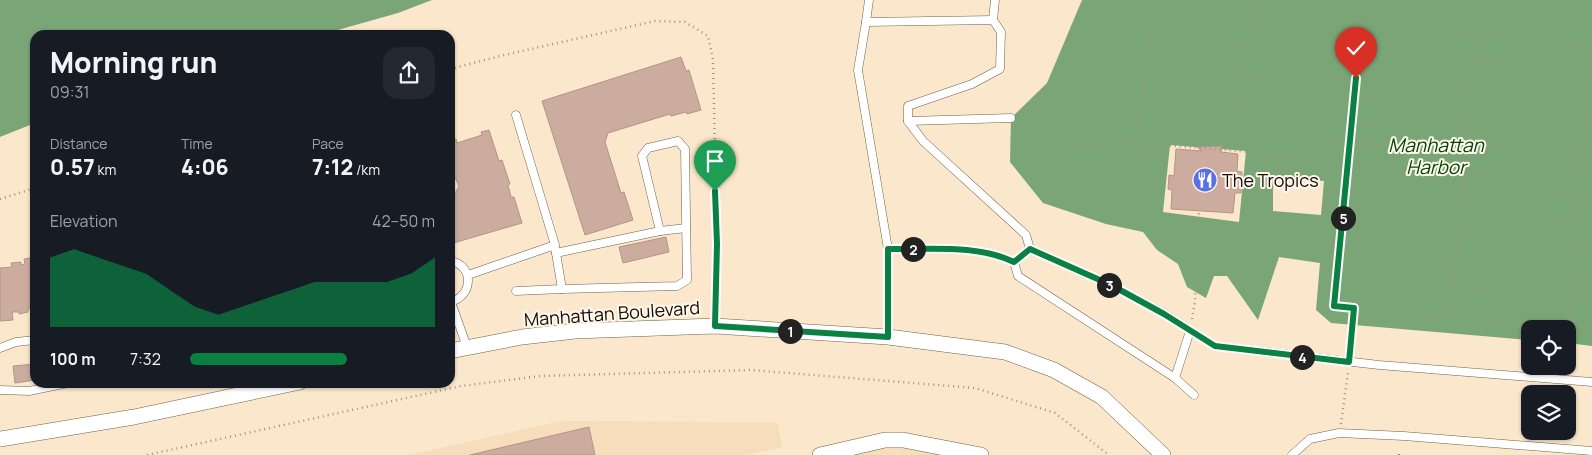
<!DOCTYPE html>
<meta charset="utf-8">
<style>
body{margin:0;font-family:Manrope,sans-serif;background:#242831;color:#f1f3f6;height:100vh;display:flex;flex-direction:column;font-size:19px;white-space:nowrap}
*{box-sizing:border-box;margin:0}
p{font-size:16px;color:#9ea1a6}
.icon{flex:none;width:28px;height:28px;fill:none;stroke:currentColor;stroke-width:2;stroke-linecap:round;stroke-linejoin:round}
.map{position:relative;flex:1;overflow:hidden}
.drawer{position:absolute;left:30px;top:30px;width:425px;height:358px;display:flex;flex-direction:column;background:#171b24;border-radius:15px;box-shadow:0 1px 4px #0004}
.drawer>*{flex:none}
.fabs{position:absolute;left:1521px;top:320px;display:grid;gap:10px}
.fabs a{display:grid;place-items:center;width:55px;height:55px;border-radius:10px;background:#171b24;box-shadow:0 1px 4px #0004;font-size:25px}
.pin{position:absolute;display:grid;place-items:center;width:42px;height:42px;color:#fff;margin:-51px -21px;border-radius:50% 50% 50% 0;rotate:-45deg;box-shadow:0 0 5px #0007}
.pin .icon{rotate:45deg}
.km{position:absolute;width:25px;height:25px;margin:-12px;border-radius:50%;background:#222;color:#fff;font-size:14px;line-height:25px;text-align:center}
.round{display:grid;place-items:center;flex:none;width:52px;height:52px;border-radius:15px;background:#242831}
.overview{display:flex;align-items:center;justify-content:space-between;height:85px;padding:0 20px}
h1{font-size:28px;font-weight:800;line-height:38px}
.metrics{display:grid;grid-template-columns:repeat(3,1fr);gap:8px;height:85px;padding:5px 20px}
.metrics div{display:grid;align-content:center}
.metrics b{font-size:21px;font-weight:800}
.metrics small{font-size:14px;font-weight:400}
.metrics p{font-size:14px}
.chart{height:140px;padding:10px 20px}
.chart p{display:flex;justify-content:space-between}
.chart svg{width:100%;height:90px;margin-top:5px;fill:#0b8043;opacity:.7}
ul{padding:0 20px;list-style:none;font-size:16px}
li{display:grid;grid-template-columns:80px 60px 1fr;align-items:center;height:38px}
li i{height:12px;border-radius:6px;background:#0b8043}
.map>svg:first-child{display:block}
.built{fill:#f6debc}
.water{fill:#7aa677}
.pier{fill:#fbe8cc}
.building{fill:#ccac9f;stroke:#b39487}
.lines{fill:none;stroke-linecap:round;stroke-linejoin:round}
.service-casing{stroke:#716048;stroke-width:9}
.minor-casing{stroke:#716048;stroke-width:16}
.path{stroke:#a1937f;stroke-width:2.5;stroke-dasharray:1 4;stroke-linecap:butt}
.service{stroke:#fff;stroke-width:8}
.minor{stroke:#fff;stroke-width:15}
.route-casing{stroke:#fff;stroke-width:10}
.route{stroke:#0b8043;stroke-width:6}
.labels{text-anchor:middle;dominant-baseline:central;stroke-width:4;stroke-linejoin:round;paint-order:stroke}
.poi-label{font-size:18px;fill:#120c04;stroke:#fff7ec;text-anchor:start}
.street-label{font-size:18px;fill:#120c04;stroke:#fff7ec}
.water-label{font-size:19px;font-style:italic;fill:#024605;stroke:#fff7ec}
</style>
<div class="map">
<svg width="1592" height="455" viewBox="0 0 1592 455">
<rect width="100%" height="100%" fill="#fbe8cc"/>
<g class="built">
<path d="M560 421 777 422 783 447 746 455H410Z"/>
<path d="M882 446H908L964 455H837Z"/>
</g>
<g class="water">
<path d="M0 0H432L398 13 320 35H35V123L0 137Z"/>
<path d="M1082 0H1592V346L1568 343V329H1530V340L1331 323 1316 310 1320 263 1279 257 1258 320 1227 276H1214L1206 298 1187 287 1178 264 1157 250 1143 232 1106 224 1043 203 1010 162 1011 118 1047 83Z"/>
</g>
<g class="pier">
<path d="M1170 145 1246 151 1239 222 1163 212Z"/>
<path d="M1275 179 1324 181 1321 215 1273 211V189Z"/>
</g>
<g class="building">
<path d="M681 57 686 71 689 70 701 110 687 114 686 112 671 116 670 114 608 133 605 142 621 193 624 192 633 220 585 235 542 101Z"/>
<path d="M489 130 499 161 502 160 510 184 508 185 511 197H514L522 223 450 244 451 248 450 249V194L456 192 459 186 450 166V141L456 139 457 143 482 135 481 132Z"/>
<path d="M1222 146 1221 152 1238 154 1237 171 1242 172 1241 193H1235L1233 213 1171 209 1172 190 1168 189 1169 175 1174 176 1176 149 1202 151 1197 147Z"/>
<path d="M666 237 669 252 623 263 619 247Z"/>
<path d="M35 257V308L28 309V312L19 314V312H12L13 320 0 321V268L12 267 11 263 21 262V265L25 264 24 259Z"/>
<path d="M35 364V380L15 383 13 366Z"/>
<path d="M589 427 595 455H470Z"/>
</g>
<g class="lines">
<defs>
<g id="service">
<path d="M993 20 995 0"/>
<path d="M866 22 869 0"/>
<path d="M908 121 1011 118"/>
<path d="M555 249 556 253 660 231 686 228"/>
<path d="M888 249C930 250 976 244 1014 262"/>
<path d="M1030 249 1111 285 1165 314 1215 346 1379 365 1592 382"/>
<path d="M556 253 562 289 677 286 687 280 685 149 678 141 648 148 642 156 660 231"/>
<path d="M450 261C475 265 473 297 450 302"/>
<path d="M468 275 555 245 516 115"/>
<path d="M516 291 562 289"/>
<path d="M451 302 467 347"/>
<path d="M888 337V249L858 70 866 22 993 20 1001 32 1000 69 972 84 908 106V121L923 141 1026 235 1030 249 1014 262 1018 276 1175 378 1194 395"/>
<path d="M0 348 16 342 35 340"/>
<path d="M1175 378 1190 331"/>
<path d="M0 390 29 391 73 382"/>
<path d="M1292 455 1310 439 1339 433 1404 436 1592 451"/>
</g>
<g id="minor">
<path d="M450 351 522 337 575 331 715 326 888 337 1005 352 1054 370 1102 397 1163 455"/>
<path d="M0 439 134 417 300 382"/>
<path d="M820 455 885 440H903L981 455"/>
</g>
</defs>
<use href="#service" class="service-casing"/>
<use href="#minor" class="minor-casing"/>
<g class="path">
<path d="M1444 2 1512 8"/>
<path d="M1251 9 1282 11"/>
<path d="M1332 13 1392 18"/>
<path d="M1565 15 1592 17"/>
<path d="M1226 21 1278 24"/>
<path d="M1443 31 1509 36"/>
<path d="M1330 34 1390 40"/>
<path d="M1563 41 1591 44"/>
<path d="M1221 46 1275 51"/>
<path d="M1328 56 1388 61"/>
<path d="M1442 58 1508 63"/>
<path d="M1558 66 1592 69"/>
<path d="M450 69 500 56 655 21 685 22 708 36 713 60 717 244 715 312"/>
<path d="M1218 71 1272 76"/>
<path d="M1326 75 1386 82"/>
<path d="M1438 86 1502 92"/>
<path d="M1556 92 1592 95"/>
<path d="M1324 97 1385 102"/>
<path d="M1218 98 1274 101"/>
<path d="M1433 115 1500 121"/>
<path d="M1322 118 1379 123"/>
<path d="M1553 118 1592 121"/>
<path d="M1241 124 1271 127"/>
<path d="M1214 131 1240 133"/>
<path d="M1034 137 1053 142 1111 148 1162 159 1163 145"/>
<path d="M1075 140 1137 143 1239 151 1380 166"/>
<path d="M1318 140 1379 145"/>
<path d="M1137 143 1148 14"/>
<path d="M1551 143 1592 147"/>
<path d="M1431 144 1498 149"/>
<path d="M1239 150 1252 0"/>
<path d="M1549 168 1592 173"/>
<path d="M1429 171 1494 177"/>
<path d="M1278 179 1281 156"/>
<path d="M1346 184 1375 187"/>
<path d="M1243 186 1273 189"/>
<path d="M1547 194 1592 198"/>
<path d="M0 199 35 188"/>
<path d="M1427 199 1493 205"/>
<path d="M1323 205 1373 208"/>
<path d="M1546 220 1592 224"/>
<path d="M1316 225 1375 229"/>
<path d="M1424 227 1490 233"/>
<path d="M1313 245 1369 251"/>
<path d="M1544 245 1592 250"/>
<path d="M1422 255 1489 261"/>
<path d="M1338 269 1368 271"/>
<path d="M1541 271 1592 276"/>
<path d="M1419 283 1486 289"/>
<path d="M1539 297 1592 302"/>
<path d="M1326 306 1592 328"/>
<path d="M1334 306 1363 0"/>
<path d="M1450 316 1470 82 1474 78 1480 5"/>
<path d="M1192 319 1195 301 1199 211"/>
<path d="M1567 326 1592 40"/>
<path d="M1350 352 1354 308"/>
<path d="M1341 424 1348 372"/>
<path d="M147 455 461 386 540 376 751 370 975 388 1055 413 1109 455"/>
<path d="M1399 455V452"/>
</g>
<use href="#service" class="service"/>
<use href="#minor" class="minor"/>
</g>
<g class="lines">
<defs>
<path id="route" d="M715 191 717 244 715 326 888 337V249C930 250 976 244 1014 262L1030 249 1111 285 1164 314 1215 346 1349 362 1354 308 1334 306 1356 78"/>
</defs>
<use href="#route" class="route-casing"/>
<use href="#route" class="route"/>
</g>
<defs>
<symbol id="restaurant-disc" viewBox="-11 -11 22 22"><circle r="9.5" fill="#5871e7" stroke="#fff7ec"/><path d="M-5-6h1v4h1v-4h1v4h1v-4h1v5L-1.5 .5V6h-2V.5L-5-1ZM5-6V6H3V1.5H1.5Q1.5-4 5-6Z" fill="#fff"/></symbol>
</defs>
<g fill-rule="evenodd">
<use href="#restaurant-disc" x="1191" y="166" width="28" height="28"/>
</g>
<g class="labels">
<g class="poi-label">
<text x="1222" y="180">The Tropics</text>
</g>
<g class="street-label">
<text transform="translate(612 313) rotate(-4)">Manhattan Boulevard</text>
</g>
<g class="water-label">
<text x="1436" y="145">Manhattan<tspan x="1436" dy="22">Harbor</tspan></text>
</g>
</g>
</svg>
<div class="fabs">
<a><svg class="icon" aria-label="locate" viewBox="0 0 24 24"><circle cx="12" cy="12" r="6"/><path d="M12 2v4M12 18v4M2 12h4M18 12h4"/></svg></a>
<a><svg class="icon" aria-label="layers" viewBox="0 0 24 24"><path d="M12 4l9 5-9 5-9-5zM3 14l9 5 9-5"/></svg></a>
</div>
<div class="pin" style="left:715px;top:191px;background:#1e9e55"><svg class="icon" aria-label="arrive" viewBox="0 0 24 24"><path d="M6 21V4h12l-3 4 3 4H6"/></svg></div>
<div class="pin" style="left:1356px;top:78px;background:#d93025"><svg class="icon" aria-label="check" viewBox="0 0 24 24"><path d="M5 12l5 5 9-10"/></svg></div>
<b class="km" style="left:790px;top:331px">1</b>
<b class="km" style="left:913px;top:249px">2</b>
<b class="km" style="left:1109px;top:285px">3</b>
<b class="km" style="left:1302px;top:357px">4</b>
<b class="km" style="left:1343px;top:218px">5</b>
<section class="drawer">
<div class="overview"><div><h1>Morning run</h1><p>09:31</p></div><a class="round"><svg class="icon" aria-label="share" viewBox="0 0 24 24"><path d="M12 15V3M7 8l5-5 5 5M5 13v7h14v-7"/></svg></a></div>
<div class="metrics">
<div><p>Distance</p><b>0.57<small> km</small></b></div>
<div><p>Time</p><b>4:06</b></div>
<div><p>Pace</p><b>7:12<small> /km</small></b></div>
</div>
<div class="chart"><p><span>Elevation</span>42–50 m</p>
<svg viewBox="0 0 160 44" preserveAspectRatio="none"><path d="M0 44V10L10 6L20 10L30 14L40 18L50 26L60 34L70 38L80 34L90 30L100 26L110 22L120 22L130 22L140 22L150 18L160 10V44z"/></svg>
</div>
<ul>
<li><b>100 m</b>7:32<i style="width:64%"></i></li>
</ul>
</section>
</div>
